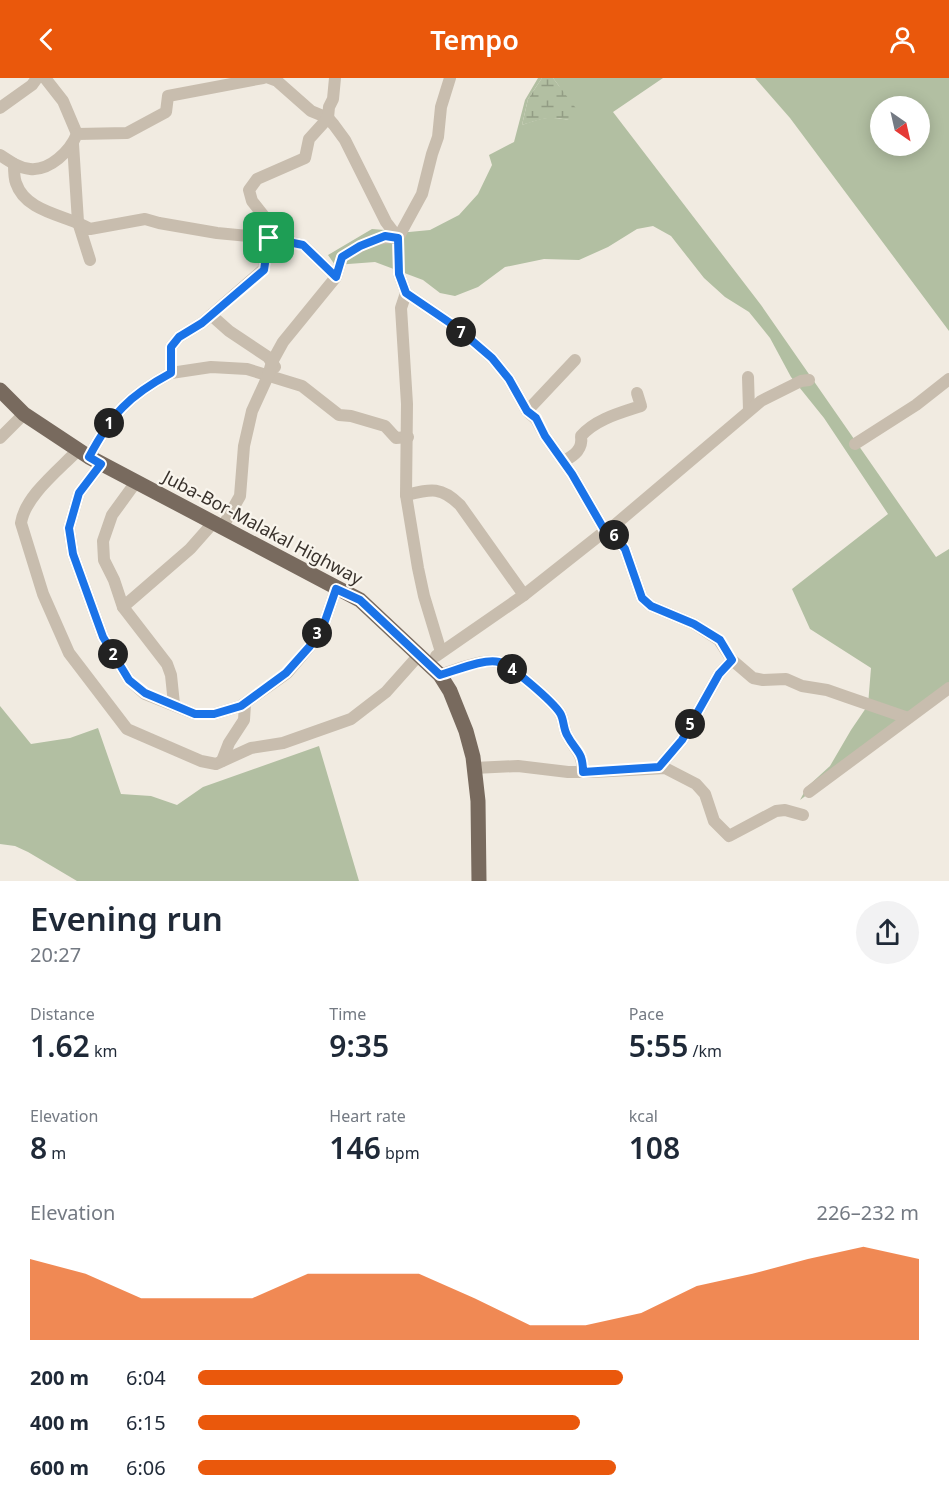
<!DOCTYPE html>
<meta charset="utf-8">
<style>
body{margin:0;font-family:"Noto Sans",sans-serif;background:#f2f2f3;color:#1f2937;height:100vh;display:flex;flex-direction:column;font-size:22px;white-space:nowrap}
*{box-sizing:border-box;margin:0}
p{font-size:20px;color:#747a83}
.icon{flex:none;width:33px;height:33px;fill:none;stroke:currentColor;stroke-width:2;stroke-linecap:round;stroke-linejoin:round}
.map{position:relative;height:803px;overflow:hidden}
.details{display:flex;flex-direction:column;background:#fff;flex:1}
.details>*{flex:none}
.needle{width:39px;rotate:146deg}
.controls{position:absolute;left:870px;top:18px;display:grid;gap:12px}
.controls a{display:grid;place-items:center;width:60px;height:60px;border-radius:50%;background:#fff;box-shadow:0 3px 15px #0003;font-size:30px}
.pin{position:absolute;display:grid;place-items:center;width:51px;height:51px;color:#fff;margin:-26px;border-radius:12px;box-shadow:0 3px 9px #0006}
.km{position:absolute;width:30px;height:30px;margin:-15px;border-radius:50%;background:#222;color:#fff;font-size:16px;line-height:30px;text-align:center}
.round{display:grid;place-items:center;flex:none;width:63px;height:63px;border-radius:32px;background:#f2f2f3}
.overview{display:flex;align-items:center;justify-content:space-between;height:102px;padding:0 30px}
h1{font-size:33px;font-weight:600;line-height:45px}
.metrics{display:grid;grid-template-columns:repeat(3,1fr);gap:9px;height:102px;padding:6px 30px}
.metrics div{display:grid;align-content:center}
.metrics b{font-size:30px;font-weight:600}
.metrics small{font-size:16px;font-weight:400}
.metrics p{font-size:16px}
.chart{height:168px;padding:12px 30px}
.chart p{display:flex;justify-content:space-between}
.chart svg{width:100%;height:108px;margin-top:6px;fill:#ea580c;opacity:.7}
ul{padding:0 30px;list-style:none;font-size:20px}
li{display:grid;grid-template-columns:96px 72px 1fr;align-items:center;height:45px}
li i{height:15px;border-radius:8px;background:#ea580c}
header{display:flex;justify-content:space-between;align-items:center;height:78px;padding:0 30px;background:#ea580c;color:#fff;font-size:27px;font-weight:600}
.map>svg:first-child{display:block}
.green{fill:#b2bfa2;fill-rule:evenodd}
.wetland{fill:url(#wetland-marsh)}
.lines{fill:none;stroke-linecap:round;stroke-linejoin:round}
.minor{stroke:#c8bdae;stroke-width:12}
.major{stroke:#786a5e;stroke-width:15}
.route-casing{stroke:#fff;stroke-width:12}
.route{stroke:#1a73e8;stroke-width:8}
.labels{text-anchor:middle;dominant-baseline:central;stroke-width:4.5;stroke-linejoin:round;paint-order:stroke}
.street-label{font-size:18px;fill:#38312b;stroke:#f9f5ed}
</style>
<header><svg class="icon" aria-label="back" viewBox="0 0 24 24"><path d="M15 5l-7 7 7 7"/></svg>Tempo<svg class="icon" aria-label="person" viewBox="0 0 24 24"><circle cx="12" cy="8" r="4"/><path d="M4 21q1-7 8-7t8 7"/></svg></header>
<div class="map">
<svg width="949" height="803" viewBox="0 0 949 803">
<defs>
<pattern id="wetland-marsh" width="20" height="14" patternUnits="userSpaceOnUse" patternTransform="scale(1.5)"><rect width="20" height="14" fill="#b2bfa2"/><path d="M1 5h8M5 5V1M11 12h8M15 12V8" fill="none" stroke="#929c84"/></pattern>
</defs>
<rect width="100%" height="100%" fill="#f1ebe1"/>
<g class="green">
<path d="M538 0H542L528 21 522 47C532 44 543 39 554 40 559 40 563 42 569 41L559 8 553 0H663L613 34 761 227 936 479 949 471V611L800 722 807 709 830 688 851 652 868 627 871 590 810 551 792 511 888 436 824 340 791 299 770 260 749 234 725 219 704 200 671 158 653 148 637 151 608 169 579 182 544 181 505 189 478 209 455 218 440 215 423 202 375 184 335 187 328 177 372 151 409 154 430 152 459 137 478 116 492 87 489 77 514 64 525 22Z"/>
<path d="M755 0H949V253L790 40ZM880 28H920V68H880Z"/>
<path d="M0 628 31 666 70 660 98 650 121 716 151 718 177 727 203 709 319 668 359 803H77L28 774 15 768 0 766Z"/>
</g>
<path class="wetland" d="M542 0H553L578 33 577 39C566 43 562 40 552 40 541 40 532 44 522 47L528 21Z"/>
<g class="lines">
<g class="minor">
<path d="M45 0 63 23 77 56"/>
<path d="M269 0 277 3 311 33 328 40 334 47 345 62 386 144 398 160"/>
<path d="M0 30 32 7 37 0"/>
<path d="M73 66 78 144 90 182"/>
<path d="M0 77C9 83 19 90 30 91 50 93 70 73 77 56L127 55 166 34 168 18 263 0"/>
<path d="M14 86C14 92 14 100 16 105 26 135 67 137 90 151L145 141 159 145 217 155 278 161 303 167 336 199"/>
<path d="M406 215 456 249 492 280 509 301 527 333 536 341 545 358 572 396 605 453"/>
<path d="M211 237 229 253 268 279 275 289"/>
<path d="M171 295 211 289 247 291 302 308 339 337 351 338 385 348 396 360 408 359"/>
<path d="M748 299 749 332"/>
<path d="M527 333 575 282"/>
<path d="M0 360 24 336"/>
<path d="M855 366 916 327 949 301"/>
<path d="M78 372C59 392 25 418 21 445L43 516 69 575 127 651 201 683 216 686 251 670 283 665 351 641 386 614 419 577"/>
<path d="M89 379C112 336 128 318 171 295V269L179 259 202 245 264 191 269 160 267 142 252 123 249 112 257 101 305 80 309 61 328 40 329 29 333 21 335 0"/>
<path d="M564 383C575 377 583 371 581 358 596 341 620 335 641 328L637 315"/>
<path d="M101 386 79 415 69 450 73 476 103 559 129 602 145 616 195 636H214L241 628 287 595 310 568 325 543 336 511"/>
<path d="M136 404 112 437 103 463 104 482 114 502 123 529 167 586 171 597 174 626"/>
<path d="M406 417C431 411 441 408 460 427L524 517"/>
<path d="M222 450 240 418 244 368 252 333 268 298 272 284 283 264 336 199 342 179C360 168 377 157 398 160"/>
<path d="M610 451 625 471 642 520 651 528 694 546 719 562 732 582 753 600 763 602 786 601 802 608 827 612 847 619 908 640"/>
<path d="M123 529 190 471 213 445"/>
<path d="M441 574 424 518 418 490 406 417 407 326 401 230 406 215 399 196 398 160 422 116 432 76 438 59 441 29 450 0"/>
<path d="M436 578 524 517 605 453 610 451 761 323 801 303 809 302"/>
<path d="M440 597C455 592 484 580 499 584 511 587 553 624 560 635 564 641 563 650 567 657 576 674 582 673 583 694"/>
<path d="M222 683 229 665 244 642 245 626"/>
<path d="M659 689 682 662 719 596 732 582"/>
<path d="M474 690 518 688 568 694H593L665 690 696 706 705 716 714 743 729 758 776 733 785 732 803 737"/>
<path d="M809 714 949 610"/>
</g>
<path class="major" d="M0 312 24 336 89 379 360 522 440 597 450 613 466 653 473 679 478 723 479 803"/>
</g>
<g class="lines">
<defs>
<path id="route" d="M385 158 398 160 399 196 406 215 456 249 492 280 509 301 527 333 536 340 545 358 572 396 605 453 610 451 625 471 642 520 651 528 694 546 720 562 732 582 719 596 682 662 659 689 583 694C583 673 576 674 567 657 563 650 564 641 560 635 553 624 511 587 499 584 484 580 455 593 440 597L360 522 336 511 325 543 310 568 286 595 241 628 214 636H195L145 615 129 602 103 559 73 476 69 450 79 415 101 386 89 379C112 336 128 318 171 295V269L179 259 202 245 264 192 269 160 303 167 336 199 342 179 360 168Z"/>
</defs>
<use href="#route" class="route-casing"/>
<use href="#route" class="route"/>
</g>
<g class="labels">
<g class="street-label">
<text transform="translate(263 449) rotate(28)">Juba-Bor-Malakal Highway</text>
</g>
</g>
</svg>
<div class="controls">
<a><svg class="needle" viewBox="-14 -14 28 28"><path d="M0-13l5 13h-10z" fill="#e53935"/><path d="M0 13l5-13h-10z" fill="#747a83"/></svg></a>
</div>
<div class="pin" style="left:269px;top:160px;background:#1e9e55"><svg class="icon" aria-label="arrive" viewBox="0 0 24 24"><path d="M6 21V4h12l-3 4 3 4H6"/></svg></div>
<b class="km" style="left:109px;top:345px">1</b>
<b class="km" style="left:113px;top:576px">2</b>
<b class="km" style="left:317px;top:555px">3</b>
<b class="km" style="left:512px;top:591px">4</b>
<b class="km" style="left:690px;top:646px">5</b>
<b class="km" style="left:614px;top:457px">6</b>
<b class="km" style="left:461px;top:254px">7</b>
</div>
<section class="details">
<div class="overview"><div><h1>Evening run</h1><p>20:27</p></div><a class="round"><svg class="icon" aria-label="share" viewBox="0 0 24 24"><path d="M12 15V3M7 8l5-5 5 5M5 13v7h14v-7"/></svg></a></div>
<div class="metrics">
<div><p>Distance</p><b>1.62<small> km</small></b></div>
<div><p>Time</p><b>9:35</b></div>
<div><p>Pace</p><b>5:55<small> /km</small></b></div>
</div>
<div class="metrics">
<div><p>Elevation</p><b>8<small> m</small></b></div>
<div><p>Heart rate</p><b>146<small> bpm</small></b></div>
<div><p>kcal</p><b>108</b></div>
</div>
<div class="chart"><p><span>Elevation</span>226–232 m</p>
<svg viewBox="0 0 160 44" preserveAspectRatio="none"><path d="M0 44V11L10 17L20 27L30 27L40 27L50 17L60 17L70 17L80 27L90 38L100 38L110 33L120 22L130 17L140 11L150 6L160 11V44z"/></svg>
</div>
<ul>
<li><b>200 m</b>6:04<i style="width:59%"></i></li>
<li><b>400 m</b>6:15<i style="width:53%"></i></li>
<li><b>600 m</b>6:06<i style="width:58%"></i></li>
</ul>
</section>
